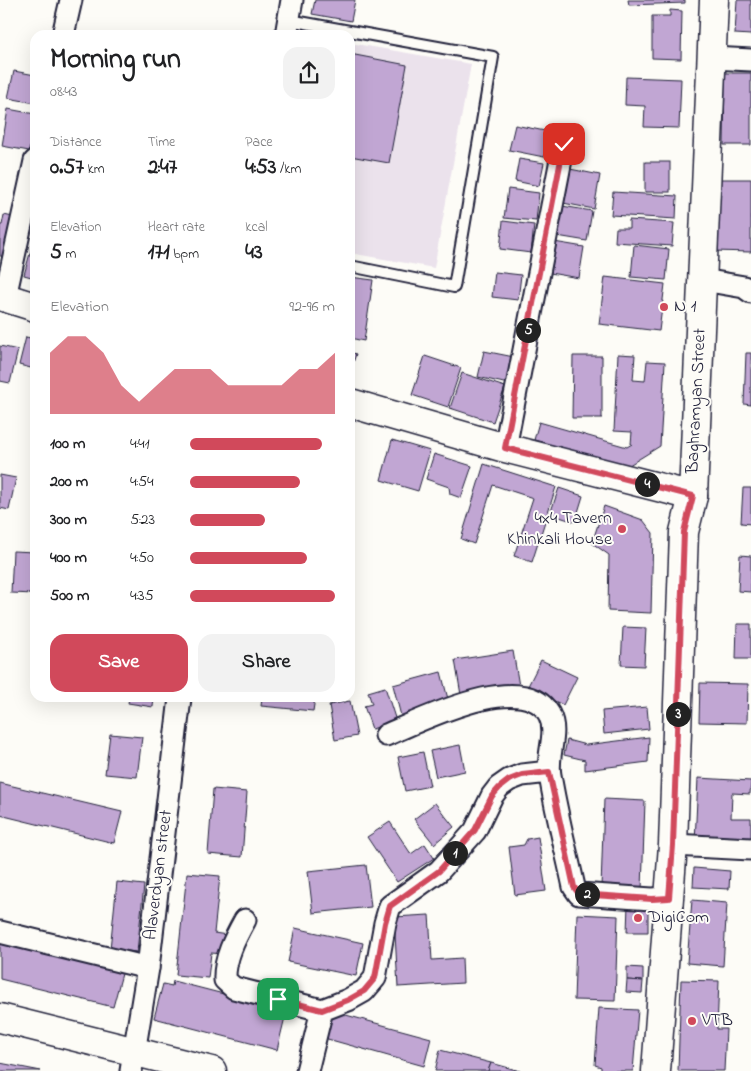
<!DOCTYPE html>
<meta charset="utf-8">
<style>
body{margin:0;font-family:"Indie Flower",sans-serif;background:#f2f2f2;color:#202124;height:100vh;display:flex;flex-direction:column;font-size:19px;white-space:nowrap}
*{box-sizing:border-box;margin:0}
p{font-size:16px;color:#757577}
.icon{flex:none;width:28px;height:28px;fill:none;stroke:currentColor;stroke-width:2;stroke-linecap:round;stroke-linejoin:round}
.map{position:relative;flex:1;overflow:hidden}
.panel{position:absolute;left:30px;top:30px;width:325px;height:672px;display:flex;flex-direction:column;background:#fff;border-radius:15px;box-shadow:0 5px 20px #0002}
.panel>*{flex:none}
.pin{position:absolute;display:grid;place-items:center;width:42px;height:42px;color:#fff;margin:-21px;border-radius:10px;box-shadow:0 2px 8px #0006}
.km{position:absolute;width:25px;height:25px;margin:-12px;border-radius:50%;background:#222;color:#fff;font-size:14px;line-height:25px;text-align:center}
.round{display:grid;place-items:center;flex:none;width:52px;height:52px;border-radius:15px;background:#f2f2f2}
.headline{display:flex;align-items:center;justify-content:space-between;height:85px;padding:0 20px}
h1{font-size:28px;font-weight:800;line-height:38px}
.stats{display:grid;grid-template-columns:repeat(3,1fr);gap:8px;height:85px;padding:5px 20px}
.stats div{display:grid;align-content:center}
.stats b{font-size:21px;font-weight:800}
.stats small{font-size:14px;font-weight:400}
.stats p{font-size:14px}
.chart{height:140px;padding:10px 20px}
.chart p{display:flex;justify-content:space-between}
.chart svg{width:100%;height:90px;margin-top:5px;fill:#d1495b;opacity:.7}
.action{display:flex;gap:10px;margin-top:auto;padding:10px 20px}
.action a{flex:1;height:58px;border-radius:15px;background:#d1495b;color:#fff;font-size:20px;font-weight:800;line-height:58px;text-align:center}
.action a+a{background:#f2f2f2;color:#202124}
ul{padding:0 20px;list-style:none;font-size:16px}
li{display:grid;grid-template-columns:80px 60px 1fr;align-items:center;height:38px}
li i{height:12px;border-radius:6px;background:#d1495b}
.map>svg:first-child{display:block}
.built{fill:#ebe2ec}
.building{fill:#c1a6d3;stroke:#22223b}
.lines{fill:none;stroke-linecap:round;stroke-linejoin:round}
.service-casing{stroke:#22223b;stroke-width:14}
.minor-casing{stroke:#22223b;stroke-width:25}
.secondary-casing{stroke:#22223b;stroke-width:31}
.service{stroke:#fdfcf7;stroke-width:10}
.minor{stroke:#fdfcf7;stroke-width:21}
.secondary{stroke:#fdfcf7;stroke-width:28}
.route-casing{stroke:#fff;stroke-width:10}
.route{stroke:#d1495b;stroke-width:6}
.poi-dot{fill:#d1495b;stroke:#fdfcf7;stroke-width:2}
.labels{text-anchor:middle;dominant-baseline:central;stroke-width:4;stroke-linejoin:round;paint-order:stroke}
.poi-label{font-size:18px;fill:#22223b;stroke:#fdfcf7;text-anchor:start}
.street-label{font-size:18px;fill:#22223b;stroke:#fdfcf7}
</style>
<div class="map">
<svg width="751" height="1071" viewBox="0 0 751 1071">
<rect width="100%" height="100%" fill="#fdfcf7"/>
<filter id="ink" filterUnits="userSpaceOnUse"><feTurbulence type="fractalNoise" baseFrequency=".02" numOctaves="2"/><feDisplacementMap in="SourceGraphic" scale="10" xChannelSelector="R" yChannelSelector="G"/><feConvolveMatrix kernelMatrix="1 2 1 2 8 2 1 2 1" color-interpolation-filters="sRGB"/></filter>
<g filter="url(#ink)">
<path class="built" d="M350 43 471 64 434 268 350 253Z"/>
<g class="building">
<path d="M315 0H355L351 21 312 14Z"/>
<path d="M628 0H685V3L629 5Z"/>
<path d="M737 0H751V35L735 34Z"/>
<path d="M670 10 682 11 681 59 652 58V16H670Z"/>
<path d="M350 54 407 65 389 163 350 156Z"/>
<path d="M14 71 35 75V103L8 98Z"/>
<path d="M725 73H751V145H724Z"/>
<path d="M626 77 681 79 679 128 644 127 645 106 625 105Z"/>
<path d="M8 109 35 114 29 151 2 146Z"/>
<path d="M515 125 550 132 544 157 509 150Z"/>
<path d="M519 159 544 163 539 186 515 181Z"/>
<rect x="645" y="162" width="25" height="30"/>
<path d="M570 169 600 175 594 209 563 203Z"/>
<path d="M715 179H751V252L714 251Z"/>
<path d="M508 189 539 193 536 221 504 218Z"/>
<path d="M613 192 677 196 676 219 611 215Z"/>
<path d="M562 206 592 211 587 241 557 236Z"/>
<path d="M4 215 17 218 8 257 0 256V225H2Z"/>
<path d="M629 220 674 223 672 246 615 242 616 228H629Z"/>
<path d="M503 221 534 225 531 253 500 249Z"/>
<path d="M35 235V278L24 275Z"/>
<path d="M554 242 584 247 579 278 550 273Z"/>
<path d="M634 245 669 249 666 280 631 277Z"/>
<path d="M495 272 521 275 518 300 492 297Z"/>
<path d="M350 277 373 280 364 341 350 338Z"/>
<path d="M605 277 665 284 659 331 599 324Z"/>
<path d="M26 337 35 339V369L19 365Z"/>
<path d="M0 346 18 350 10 383 0 381Z"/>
<path d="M484 351 514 357 508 384 478 377Z"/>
<path d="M350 352 356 354 350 372Z"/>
<path d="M746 353H751V405L744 404Z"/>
<path d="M618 354 635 355 633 380 645 381 647 361 665 362 660 446 626 467 534 440 539 422 627 447 632 444H631L632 432 614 431Z"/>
<path d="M425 356 461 368 448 407 412 395Z"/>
<path d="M573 356H602V418H572Z"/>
<path d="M462 373 505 387 493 422 450 408Z"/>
<path d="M392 440 430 451 418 491 381 480Z"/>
<path d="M434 454 472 466 461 498 450 494 449 487 426 479Z"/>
<path d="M484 464 556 487 532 562 514 556 533 498 493 485 474 544 461 539Z"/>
<path d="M0 475 16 478 9 510 0 508Z"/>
<path d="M559 488 583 496 575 522 550 514Z"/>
<path d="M743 488H751V524L741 523Z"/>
<path d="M604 506 643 520 653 533 651 613 608 611 609 555 592 543Z"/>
<path d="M13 551 35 552V594L11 593Z"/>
<path d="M740 555 751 556V592L738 591Z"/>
<path d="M737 624H751V659H736Z"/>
<path d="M623 627 646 628 644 666 621 665Z"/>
<path d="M513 651 519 686 461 695 455 660Z"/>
<path d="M541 660 577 677 563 705 527 688Z"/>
<path d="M441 672 449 703 401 716 393 685Z"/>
<path d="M700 683 748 684 747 723 699 722Z"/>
<path d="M385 687 396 721 372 729 364 706 372 704 368 692Z"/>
<path d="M129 698H154L153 707 128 703Z"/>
<path d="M262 698H315L313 711 261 706Z"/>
<path d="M350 701 357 736 335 740 329 705Z"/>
<path d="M647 707 649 729 604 734 602 711Z"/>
<path d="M110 734 142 737 137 777 105 774Z"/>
<path d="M649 737 648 762 585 770V760L564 755 567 740 586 745Z"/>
<path d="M460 745 465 771 436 777 430 751Z"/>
<path d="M423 752 430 786 405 791 398 757Z"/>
<path d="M698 778 751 781 750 794 732 793 731 818H751V844L695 842Z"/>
<path d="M0 783 122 812 114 843 0 815Z"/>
<path d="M213 789 247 792 242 857 208 854Z"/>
<path d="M604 799 645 801 642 889 601 888Z"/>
<path d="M435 803 454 827 434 844 414 819Z"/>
<path d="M390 822 411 854 425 844 434 858 397 882 367 837Z"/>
<path d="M538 837 546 891 515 895 509 847 524 845 527 839Z"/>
<path d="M366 865 371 907 313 913 308 871Z"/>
<path d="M694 868 730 871 729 889 693 887Z"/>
<path d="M187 873 220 876 214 933 227 935 225 954 211 953 208 978 176 975Z"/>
<path d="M117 882 144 885 137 952 110 949Z"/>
<path d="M692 900 727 903 723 966 687 963Z"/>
<path d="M628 904 648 905V932H627Z"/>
<path d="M577 914 618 916 615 1001 574 1000Z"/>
<path d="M429 915 432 960 462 958 463 983 398 987 394 917Z"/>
<path d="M295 928 363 943 356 976 288 962Z"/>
<path d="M0 939 123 970 113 1007 0 979Z"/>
<path d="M627 967 643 968V981L627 980Z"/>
<path d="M627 980 643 981 642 993 626 992Z"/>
<path d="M681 980 719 981 717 1029H726L724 1071H678Z"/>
<path d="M173 981 278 1008 276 1015 285 1017 277 1050 154 1018 163 984 172 986Z"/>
<path d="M599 1008 638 1010 633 1071H601V1067L595 1065Z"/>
<path d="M331 1011 431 1038 424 1066 324 1038Z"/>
<path d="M440 1050 491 1063 488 1071H435Z"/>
<path d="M0 1063 41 1071H0Z"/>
<path d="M491 1063 495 1064 520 1071H488Z"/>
</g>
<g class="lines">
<defs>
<path id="service" d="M289 20 493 57 454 287 350 266"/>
<g id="minor">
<path d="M63 35 71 0"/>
<path d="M286 35 292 0"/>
<path d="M712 58 751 60"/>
<path d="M703 280 744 287 751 292"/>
<path d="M5 297 35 161"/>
<path d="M505 448 564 144"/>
<path d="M386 735C420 721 523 668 549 714 559 733 546 755 550 775 556 812 566 850 574 887L579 894 652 899 669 898"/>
<path d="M673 845 751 849"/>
<path d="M245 920C235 938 224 959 225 980L234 988 322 1010"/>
<path d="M0 932 148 968"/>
<path d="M131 1071 148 968 180 698"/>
<path d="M307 1071 322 1010 348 1000 364 991 375 978 385 923 390 906 439 871 475 831 492 796 499 787 509 780 522 775 549 772"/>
</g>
<g id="secondary">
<path d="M0 296 35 307"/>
<path d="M350 403 505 448 693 496"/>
<path d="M0 1018 212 1071"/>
<path d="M656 1071 673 845 684 532 693 496 714 0"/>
</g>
</defs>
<use href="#service" class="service-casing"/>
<use href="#minor" class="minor-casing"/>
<use href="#secondary" class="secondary-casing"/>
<use href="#service" class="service"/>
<use href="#minor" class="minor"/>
<use href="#secondary" class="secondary"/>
</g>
</g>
<g class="lines" filter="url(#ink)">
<defs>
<path id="route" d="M278 999 322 1010 348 1000 364 991 375 978 385 923 390 906 439 871 475 830 492 796 500 787 509 780 522 775 549 772 574 887 579 894 652 899 669 898 673 845 684 532 693 496 505 448 564 144"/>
</defs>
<use href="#route" class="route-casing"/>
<use href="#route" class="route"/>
</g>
<g class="poi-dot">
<circle cx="664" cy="307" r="5"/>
<circle cx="622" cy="529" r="5"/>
<circle cx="638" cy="918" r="5"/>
<circle cx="692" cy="1021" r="5"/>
</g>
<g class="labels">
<g class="poi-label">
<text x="674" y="307">N 1</text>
<text x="612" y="519" text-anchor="end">4x4 Tavern<tspan x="612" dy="21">Khinkali House</tspan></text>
<text x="648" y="918">DigiCom</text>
<text x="702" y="1021">VTB</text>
</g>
<g class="street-label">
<text transform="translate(697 401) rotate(-87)">Baghramyan Street</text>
<text transform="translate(159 875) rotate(-83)">Alaverdyan street</text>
</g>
</g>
</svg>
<div class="pin" style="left:278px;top:999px;background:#1e9e55"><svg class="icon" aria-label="arrive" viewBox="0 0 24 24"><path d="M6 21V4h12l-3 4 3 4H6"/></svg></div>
<div class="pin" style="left:564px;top:144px;background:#d93025"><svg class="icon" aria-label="check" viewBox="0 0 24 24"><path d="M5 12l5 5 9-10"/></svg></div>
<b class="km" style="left:455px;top:853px">1</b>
<b class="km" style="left:587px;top:894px">2</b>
<b class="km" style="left:678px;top:714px">3</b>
<b class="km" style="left:647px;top:484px">4</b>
<b class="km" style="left:528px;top:330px">5</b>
<section class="panel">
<div class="headline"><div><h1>Morning run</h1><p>08:43</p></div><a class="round"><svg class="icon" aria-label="share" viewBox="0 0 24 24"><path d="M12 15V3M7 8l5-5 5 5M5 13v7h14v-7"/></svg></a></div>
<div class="stats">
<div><p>Distance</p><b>0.57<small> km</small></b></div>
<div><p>Time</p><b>2:47</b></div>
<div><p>Pace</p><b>4:53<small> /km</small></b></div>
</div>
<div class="stats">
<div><p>Elevation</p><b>5<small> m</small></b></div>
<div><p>Heart rate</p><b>171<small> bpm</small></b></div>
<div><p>kcal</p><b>43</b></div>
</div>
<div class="chart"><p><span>Elevation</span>92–96 m</p>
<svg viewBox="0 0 160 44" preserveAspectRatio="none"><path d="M0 44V14L10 6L20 6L30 14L40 30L50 38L60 30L70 22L80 22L90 22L100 30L110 30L120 30L130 30L140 22L150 22L160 14V44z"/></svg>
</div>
<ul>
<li><b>100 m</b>4:41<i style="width:91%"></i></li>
<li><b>200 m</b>4:54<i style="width:76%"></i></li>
<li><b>300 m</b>5:23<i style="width:52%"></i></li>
<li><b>400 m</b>4:50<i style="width:81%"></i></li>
<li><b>500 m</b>4:35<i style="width:100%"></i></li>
</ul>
<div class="action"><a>Save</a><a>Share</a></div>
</section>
</div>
